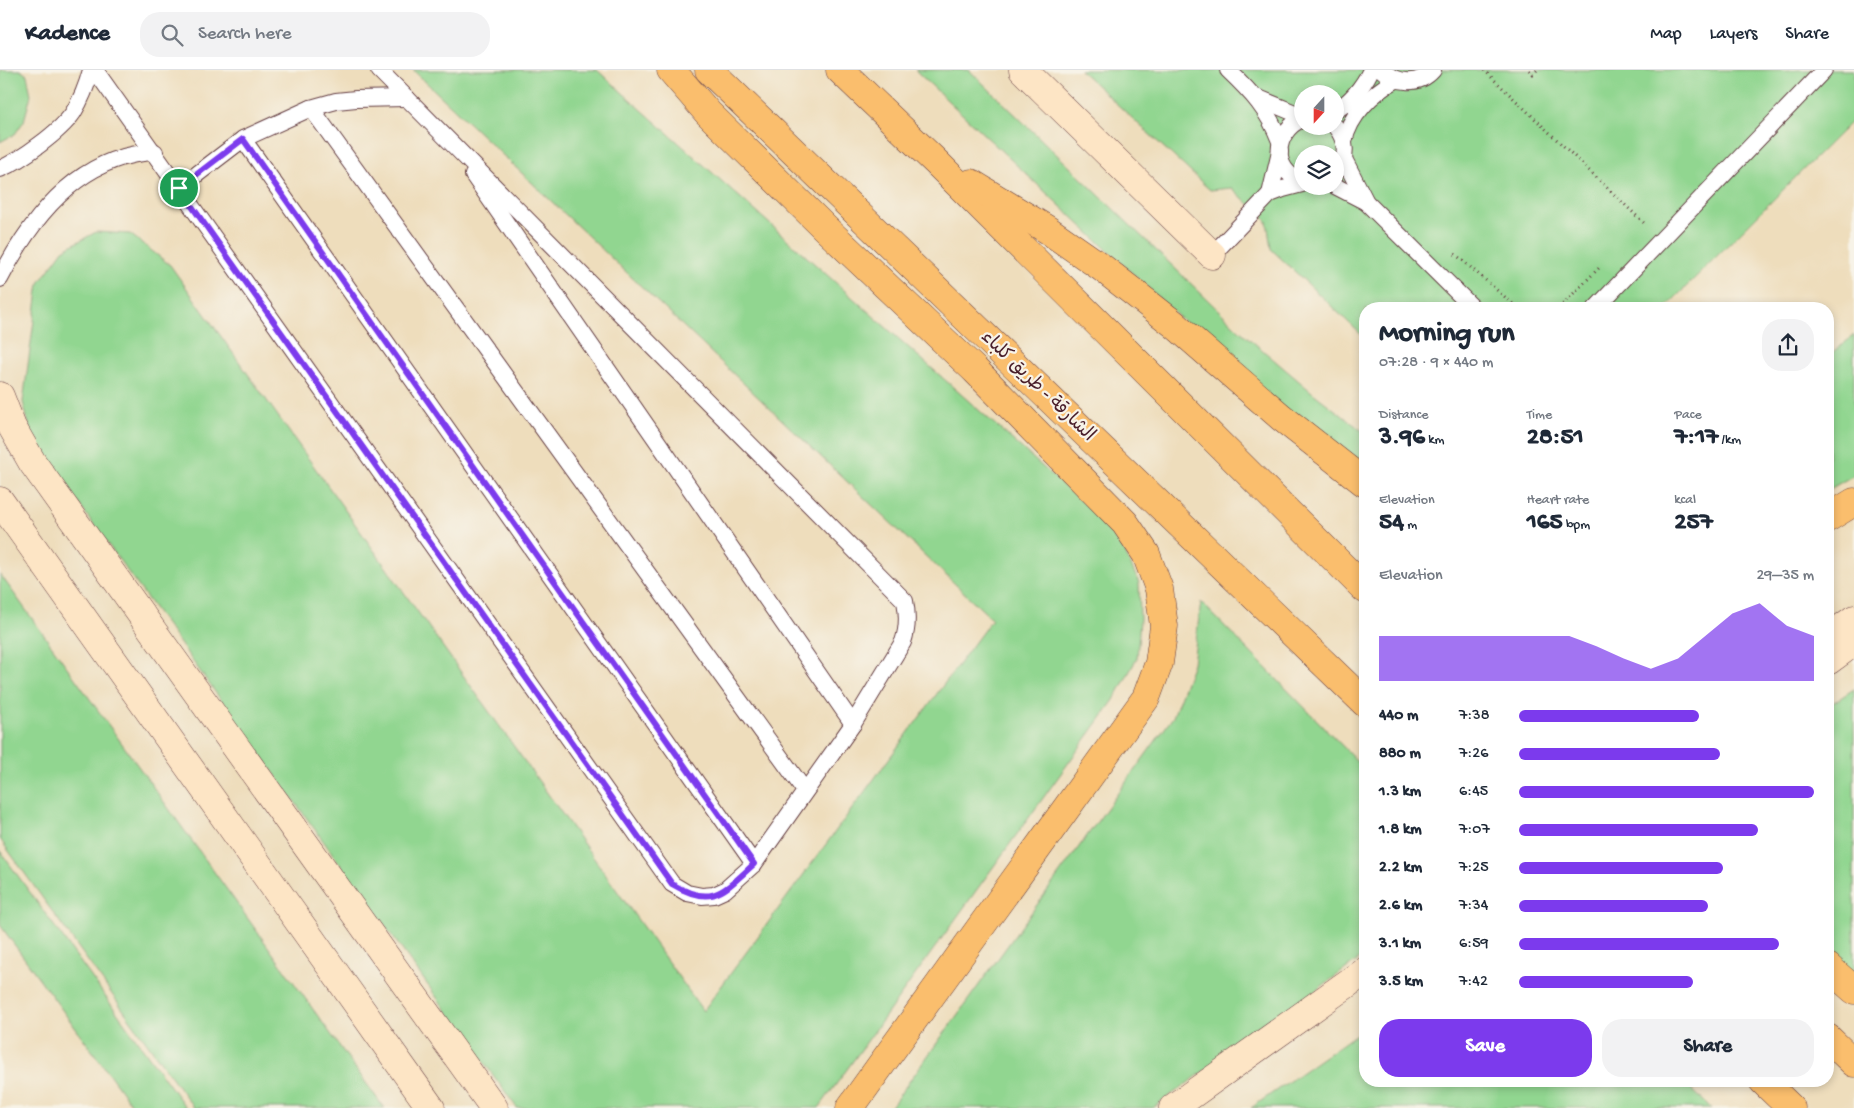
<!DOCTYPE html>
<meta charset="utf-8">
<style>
body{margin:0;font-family:"Gochi Hand","Playpen Sans Arabic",sans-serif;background:#f2f2f3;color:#1f2937;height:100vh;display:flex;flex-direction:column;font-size:19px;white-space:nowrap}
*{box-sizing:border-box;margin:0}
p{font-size:16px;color:#747a83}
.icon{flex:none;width:28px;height:28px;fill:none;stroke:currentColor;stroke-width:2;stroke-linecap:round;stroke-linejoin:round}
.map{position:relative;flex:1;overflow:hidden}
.drawer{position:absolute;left:1359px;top:232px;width:475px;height:785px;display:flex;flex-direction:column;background:#fff;border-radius:20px;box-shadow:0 2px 8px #0003}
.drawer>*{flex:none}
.needle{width:32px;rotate:201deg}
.buttons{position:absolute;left:1294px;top:15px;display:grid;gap:10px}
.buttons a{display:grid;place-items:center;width:50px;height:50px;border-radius:50%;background:#fff;box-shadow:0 2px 8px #0003;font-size:25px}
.pin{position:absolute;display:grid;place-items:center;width:42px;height:42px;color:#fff;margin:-21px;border:2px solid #fff;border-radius:50%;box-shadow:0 1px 5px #0007}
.round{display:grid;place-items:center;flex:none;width:52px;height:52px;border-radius:20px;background:#f2f2f3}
.summary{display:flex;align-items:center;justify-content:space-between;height:85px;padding:0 20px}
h1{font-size:28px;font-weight:700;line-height:38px}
.stats{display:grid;grid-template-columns:repeat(3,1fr);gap:8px;height:85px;padding:5px 20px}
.stats div{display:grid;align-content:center}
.stats b{font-size:25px;font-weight:700}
.stats small{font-size:14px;font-weight:400}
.stats p{font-size:14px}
.chart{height:140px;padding:10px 20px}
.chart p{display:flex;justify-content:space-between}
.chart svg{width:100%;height:90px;margin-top:5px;fill:#7c3aed;opacity:.7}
.action{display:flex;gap:10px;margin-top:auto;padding:10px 20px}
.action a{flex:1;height:58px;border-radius:20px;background:#7c3aed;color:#fff;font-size:20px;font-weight:700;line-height:58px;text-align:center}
.action a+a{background:#f2f2f3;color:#1f2937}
ul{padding:0 20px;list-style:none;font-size:16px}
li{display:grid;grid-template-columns:80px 60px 1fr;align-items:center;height:38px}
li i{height:12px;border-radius:6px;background:#7c3aed}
header{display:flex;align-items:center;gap:30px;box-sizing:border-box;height:70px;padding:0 25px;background:#fff;border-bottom:1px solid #e0e1e3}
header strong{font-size:24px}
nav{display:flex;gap:28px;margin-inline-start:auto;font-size:18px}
.search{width:350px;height:45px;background:#f2f2f3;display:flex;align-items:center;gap:12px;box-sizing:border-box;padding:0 18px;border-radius:20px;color:#747a83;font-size:19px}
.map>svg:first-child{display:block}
.green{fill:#91d690;stroke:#6e7a5e;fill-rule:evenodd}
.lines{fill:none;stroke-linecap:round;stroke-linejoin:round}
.lane-casing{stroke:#633c41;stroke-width:18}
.secondary-casing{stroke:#633c41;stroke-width:29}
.highway-casing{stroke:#633c41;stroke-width:29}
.path{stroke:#633c41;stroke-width:3;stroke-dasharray:1 4;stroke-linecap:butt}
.lane{stroke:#fff;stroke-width:16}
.secondary{stroke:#fde5c5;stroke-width:28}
.highway{stroke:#fabe6d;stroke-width:28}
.route-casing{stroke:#fff;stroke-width:10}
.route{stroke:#7c3aed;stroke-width:6}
.labels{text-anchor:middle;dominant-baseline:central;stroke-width:4.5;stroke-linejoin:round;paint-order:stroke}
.street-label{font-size:19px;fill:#4a1f2b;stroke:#f7f3e8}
</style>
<header>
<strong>Kadence</strong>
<div class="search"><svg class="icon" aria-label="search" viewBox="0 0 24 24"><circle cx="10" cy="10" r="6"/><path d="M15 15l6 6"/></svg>Search here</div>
<nav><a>Map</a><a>Layers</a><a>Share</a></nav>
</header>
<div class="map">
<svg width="1854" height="1038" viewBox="0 0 1854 1038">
<rect width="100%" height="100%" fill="#f7f3e8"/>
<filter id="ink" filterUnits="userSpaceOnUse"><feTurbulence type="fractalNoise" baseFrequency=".02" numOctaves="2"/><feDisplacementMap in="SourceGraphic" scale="10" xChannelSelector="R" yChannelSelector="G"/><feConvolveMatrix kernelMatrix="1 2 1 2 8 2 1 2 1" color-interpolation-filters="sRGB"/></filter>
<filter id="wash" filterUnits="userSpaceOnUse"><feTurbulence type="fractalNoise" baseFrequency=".0096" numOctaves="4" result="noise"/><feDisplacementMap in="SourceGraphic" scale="20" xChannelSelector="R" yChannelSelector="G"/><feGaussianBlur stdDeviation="1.12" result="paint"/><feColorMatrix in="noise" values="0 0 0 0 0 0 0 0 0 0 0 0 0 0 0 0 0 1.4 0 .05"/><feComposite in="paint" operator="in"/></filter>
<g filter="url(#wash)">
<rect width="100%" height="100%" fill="#eeddbc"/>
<g class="green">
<path d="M0 0H20L27 5 31 25 24 51 15 64 0 72Z"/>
<path d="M413 0H597L1100 448 1124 480 1139 513 1140 549 1137 588 1114 630 819 1038H517L54 400 32 367 23 332 39 213 63 180 96 162 130 164 170 195 703 941 992 549Z"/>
<path d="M915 0H969L1239 260 1313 323 1365 363V411L1303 363Z"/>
<path d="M1080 0H1854V49L1664 239H1365V268L1271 179 1267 151 1232 118 1210 120ZM1302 24H1335V56H1302ZM1302 84H1335V116H1302Z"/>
<path d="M1854 265V405L1828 420V287Z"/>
<path d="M0 504 384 1038H194L0 769Z"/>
<path d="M1201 532 1365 699V885L1153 1038H890L1173 647 1193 593Z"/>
<path d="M1854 619V908L1828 885V636Z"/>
<path d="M0 781 186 1038H134L0 855Z"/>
<path d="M1365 958V1011H1683L1711 1038H1251Z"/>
</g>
</g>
<g filter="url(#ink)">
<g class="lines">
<defs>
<g id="lane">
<path d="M95 0 672 814 687 823 702 826 714 825 725 820 754 794 853 654 903 572C908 558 908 546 905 531L379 0"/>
<path d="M1228 0C1252 23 1268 40 1280 71"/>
<path d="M1382 0C1396 14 1419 16 1433 0"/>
<path d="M1256 27 1302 46"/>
<path d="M311 38 805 721"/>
<path d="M1335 41C1350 32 1363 16 1371 0"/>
<path d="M1302 49C1273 62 1271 101 1302 111"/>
<path d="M1335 56C1347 70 1349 89 1335 103"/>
<path d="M243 69 754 794"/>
<path d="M1344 72C1349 46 1373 22 1396 10"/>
<path d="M1344 89 1366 132 1474 239"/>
<path d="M0 99C21 90 60 62 73 43 81 30 87 15 91 0"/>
<path d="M473 105 853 654"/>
<path d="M1335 116 1366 132"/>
<path d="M179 118 243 69 311 38 336 31 356 29 407 28"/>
<path d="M1270 124 1280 82"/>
<path d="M1212 185 1270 124 1283 119 1302 114"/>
<path d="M0 209C31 148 80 85 155 82"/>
<path d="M1595 239 1824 0"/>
</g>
<g id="secondary">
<path d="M1023 0 1212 185"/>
<path d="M0 326 12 357 32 392 494 1038"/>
<path d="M0 431 431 1038"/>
<path d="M1828 568 1854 549"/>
<path d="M1828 591 1854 572"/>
<path d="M1173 1038 1365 901"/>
</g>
<g id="highway">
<path d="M671 0 708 43 825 158 975 300 1125 453 1146 484 1159 519 1164 556 1159 593 1146 628 850 1038"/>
<path d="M709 0 1365 633"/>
<path d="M840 0 938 94 1365 519"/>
<path d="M971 113 1048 160 1101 197 1174 254 1281 347 1365 413"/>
<path d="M1828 448 1854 432"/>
<path d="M1828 897 1854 920"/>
<path d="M1828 968 1854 993"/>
<path d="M1763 1011 1791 1038"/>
</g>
</defs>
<use href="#lane" class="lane-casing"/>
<use href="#secondary" class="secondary-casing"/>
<use href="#highway" class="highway-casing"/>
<g class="path">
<path d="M1484 0 1644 153"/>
<path d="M1529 0 1533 4 1537 0"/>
<path d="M1455 184 1519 239"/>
<path d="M1554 239 1561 236 1600 197"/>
</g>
<use href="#lane" class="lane"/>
<use href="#secondary" class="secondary"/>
<use href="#highway" class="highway"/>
</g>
</g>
<g class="lines" filter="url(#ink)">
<defs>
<path id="route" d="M243 69 754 794C723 822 712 838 672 814L179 118Z"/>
</defs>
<use href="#route" class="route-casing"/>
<use href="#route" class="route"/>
</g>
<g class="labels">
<g class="street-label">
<text transform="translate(1037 317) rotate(44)">الشارقة - طريق كلباء</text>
</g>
</g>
</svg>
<div class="buttons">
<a><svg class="needle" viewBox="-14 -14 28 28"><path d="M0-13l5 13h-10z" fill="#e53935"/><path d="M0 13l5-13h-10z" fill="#747a83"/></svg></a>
<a><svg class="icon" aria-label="layers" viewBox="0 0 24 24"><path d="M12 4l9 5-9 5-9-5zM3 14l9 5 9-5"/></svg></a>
</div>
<div class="pin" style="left:179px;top:118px;background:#1e9e55"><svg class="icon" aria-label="arrive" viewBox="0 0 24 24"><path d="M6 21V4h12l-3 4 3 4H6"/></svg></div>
<section class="drawer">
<div class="summary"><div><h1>Morning run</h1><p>07:28 · 9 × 440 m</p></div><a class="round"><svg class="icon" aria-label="share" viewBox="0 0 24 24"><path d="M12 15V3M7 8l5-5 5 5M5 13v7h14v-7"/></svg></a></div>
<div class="stats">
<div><p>Distance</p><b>3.96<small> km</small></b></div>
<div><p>Time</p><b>28:51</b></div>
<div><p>Pace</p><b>7:17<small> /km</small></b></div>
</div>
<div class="stats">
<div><p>Elevation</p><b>54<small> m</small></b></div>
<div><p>Heart rate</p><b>165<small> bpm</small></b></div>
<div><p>kcal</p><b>257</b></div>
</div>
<div class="chart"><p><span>Elevation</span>29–35 m</p>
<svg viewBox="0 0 160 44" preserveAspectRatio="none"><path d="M0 44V22L10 22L20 22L30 22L40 22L50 22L60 22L70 22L80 27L90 33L100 38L110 33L120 22L130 11L140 6L150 17L160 22V44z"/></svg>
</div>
<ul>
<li><b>440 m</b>7:38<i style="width:61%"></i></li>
<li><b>880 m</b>7:26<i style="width:68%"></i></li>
<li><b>1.3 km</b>6:45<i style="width:100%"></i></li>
<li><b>1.8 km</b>7:07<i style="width:81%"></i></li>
<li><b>2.2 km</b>7:25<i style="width:69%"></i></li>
<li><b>2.6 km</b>7:34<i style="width:64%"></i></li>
<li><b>3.1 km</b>6:59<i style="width:88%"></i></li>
<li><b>3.5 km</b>7:42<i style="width:59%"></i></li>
</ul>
<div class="action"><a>Save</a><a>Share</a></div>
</section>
</div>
